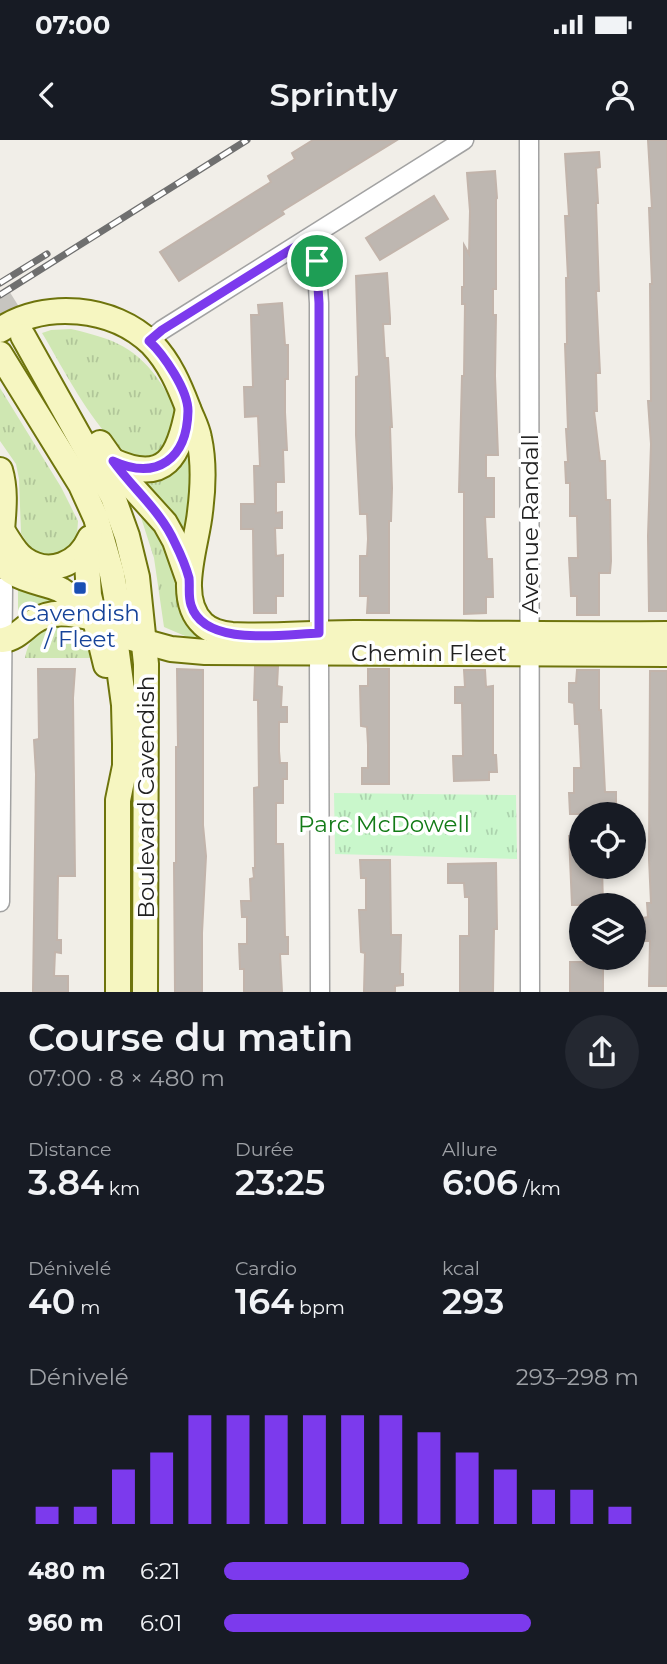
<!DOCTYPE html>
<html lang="fr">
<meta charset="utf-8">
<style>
body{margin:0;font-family:Montserrat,sans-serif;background:#242831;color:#f1f3f6;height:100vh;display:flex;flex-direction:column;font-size:26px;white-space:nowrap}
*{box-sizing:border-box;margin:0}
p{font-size:23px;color:#9ea1a6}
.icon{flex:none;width:38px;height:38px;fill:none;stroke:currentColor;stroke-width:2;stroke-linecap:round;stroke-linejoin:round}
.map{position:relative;height:852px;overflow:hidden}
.side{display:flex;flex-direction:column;background:#171b24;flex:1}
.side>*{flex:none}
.controls{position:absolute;left:569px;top:662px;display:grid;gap:14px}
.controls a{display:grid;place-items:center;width:77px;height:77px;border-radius:50%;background:#171b24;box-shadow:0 4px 10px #0003;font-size:35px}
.pin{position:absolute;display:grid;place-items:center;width:60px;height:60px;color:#fff;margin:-30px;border:4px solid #fff;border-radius:50%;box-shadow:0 2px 7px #0007}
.round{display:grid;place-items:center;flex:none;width:74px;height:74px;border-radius:37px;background:#242831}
.head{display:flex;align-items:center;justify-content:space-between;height:119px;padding:0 28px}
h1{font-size:38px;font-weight:600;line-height:52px}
.figures{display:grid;grid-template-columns:repeat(3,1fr);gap:10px;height:119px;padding:7px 28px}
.figures div{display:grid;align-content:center}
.figures b{font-size:35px;font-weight:600}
.figures small{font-size:19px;font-weight:400}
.figures p{font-size:19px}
.chart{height:196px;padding:14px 28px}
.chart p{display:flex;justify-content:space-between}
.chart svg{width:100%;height:126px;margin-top:7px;stroke:#7c3aed;stroke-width:6}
ul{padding:0 28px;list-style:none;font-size:23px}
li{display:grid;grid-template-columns:112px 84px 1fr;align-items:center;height:52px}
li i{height:18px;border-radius:9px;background:#7c3aed}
.status{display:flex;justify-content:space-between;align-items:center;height:49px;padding:0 35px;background:#171b24;direction:ltr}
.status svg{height:19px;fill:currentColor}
header{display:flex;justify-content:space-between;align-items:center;height:91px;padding:0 28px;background:#171b24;font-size:32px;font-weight:600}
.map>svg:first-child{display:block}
.grass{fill:url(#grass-tufts)}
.park{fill:url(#park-tufts)}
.building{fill:#beb7b1;stroke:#c2b4ab;stroke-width:2}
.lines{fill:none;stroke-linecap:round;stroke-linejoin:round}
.secondary-tunnel{stroke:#c7c5c0;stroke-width:24;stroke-dasharray:24 12;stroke-linecap:butt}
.minor-casing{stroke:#a2a2a2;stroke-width:21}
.secondary-casing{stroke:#6e740c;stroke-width:28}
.minor{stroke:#fff;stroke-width:18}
.secondary{stroke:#f6f6c1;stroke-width:24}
.rail-casing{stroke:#6f6f6f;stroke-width:7}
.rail{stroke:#fff;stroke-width:4.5;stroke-dasharray:13;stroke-linecap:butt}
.route-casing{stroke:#fff;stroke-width:14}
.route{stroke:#7c3aed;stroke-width:9}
.transit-dot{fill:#1a4fb4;stroke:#fff;stroke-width:2.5}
.labels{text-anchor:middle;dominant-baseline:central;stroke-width:7;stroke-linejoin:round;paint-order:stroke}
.street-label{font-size:23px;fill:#212121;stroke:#fff}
.transit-label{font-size:23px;fill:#164399;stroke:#fff}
.park-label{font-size:23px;fill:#137b17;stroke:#fff}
</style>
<div class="status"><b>07:00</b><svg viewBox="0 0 49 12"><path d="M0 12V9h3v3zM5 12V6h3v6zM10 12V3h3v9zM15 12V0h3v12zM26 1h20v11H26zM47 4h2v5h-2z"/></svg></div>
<header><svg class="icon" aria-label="back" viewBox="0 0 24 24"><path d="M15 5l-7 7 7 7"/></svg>Sprintly<svg class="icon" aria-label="person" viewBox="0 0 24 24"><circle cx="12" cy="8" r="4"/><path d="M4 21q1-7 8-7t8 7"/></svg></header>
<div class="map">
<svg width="667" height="852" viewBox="0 0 667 852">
<defs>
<pattern id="grass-tufts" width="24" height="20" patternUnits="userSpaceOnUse" patternTransform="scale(1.75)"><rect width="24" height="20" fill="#cfe7b2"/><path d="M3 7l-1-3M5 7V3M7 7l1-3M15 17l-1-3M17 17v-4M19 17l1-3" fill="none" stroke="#b1c699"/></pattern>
<pattern id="park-tufts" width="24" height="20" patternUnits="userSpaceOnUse" patternTransform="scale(1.75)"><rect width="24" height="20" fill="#c9f7cb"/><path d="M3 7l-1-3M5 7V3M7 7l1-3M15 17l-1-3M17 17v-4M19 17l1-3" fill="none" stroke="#acd3ae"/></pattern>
</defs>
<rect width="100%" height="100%" fill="#f1eee8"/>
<g class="grass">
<path d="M71 189C114 199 137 207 162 245 167 253 175 265 175 275 174 289 168 304 164 318 156 318 145 321 137 318 100 304 63 227 42 193L51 190Z"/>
<path d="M0 248 61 347 78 381 77 395 72 406 53 417 33 413 21 393 19 339 16 324 0 301Z"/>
<path d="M190 303 192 335 187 405 137 337Z"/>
<path d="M137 365 153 377 214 498 199 502 164 487 154 418Z"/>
<path d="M18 446 63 460 18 488Z"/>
<path d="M52 485C80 487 85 492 96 518H25C28 500 36 494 52 485Z"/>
</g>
<path class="park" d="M334 653 516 655 517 719 335 714Z"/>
<g class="building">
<path d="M313 0H397L282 71 284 74 179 141 160 112 271 42 268 36 295 19 292 13Z"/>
<path d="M648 0H667V471H649L648 396 651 304 648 261H651L650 144H652L649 68H652Z"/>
<path d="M599 12 600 27 596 28 598 63H596L599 151H596L600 233H596L597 271H594L600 321H605L606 360H610L611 421 610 433H599V475H577V456H571L569 418H578L577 376H570V343H566L565 322H568L566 289H568L565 204H567L566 138H568L565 76H569L565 14Z"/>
<path d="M495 31 497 58 496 59V149H493V175H496L495 236 498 315H486V338H494V377H485L487 419H492L493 457H486V473L464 474V352H459L462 236H464L465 164H462V147H464V105L469 114 470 71 467 33Z"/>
<path d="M434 56 448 79 380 120 366 98Z"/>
<path d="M387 133 390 178V184H383L385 218H388L392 287H390L392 348 391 381H389V473H367L368 456H360V416H367L368 399 367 374H360L356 295V237L359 236 356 136Z"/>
<path d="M282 163 285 205H288V239H285V272L287 310H283L284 342H276V373L282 372V388H275L276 416 283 415V456H276V473H254L253 389H241V364H255L254 326H260L258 276 245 277 244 247H253L251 175H259L258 165Z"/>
<path d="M255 527H278L277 546 282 547 281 567H287V582H279V611L280 623H287V639H283V663H276V704H283L285 797H288V814H280L282 852H244V829H240L239 804H247V777H242L241 761H251L250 739 254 738 253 728H255L254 648 259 647 258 560H254Z"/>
<path d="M38 529H75L73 558 75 736H58L57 800H61V813L55 812 54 836H68V852H33L36 634 34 600 39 599Z"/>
<path d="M177 529 203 530V685L206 716 202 793V852H175L174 723H176V607H178Z"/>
<path d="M368 529H389V644H362V628H368V605L367 587 361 586 360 546H368Z"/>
<path d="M464 530H485L486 547 493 546V615H496L497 632H489V640L454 641 453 616H463L462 563H455V547H465Z"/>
<path d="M577 530H599V570H601L605 652H616V674H570L569 653H574V628H581L579 584H575L574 563 569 562V543H576Z"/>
<path d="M650 531H667V846H649L650 801H643L642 778 648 777 647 763H651L649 719Z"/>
<path d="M581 695V726H602L603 765H572L569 696Z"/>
<path d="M360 720H390L391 795H401L400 834H403V845L395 846V852H364L365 813 361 812 359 770H366V738H361Z"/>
<path d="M496 723 497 789H494L493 852H460V796H469V757H465L464 743H448V724Z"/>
<rect x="570" y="822" width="33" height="30"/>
</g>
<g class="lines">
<path class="secondary-tunnel" d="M0 159 23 196"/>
<defs>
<g id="minor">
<path d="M529 0 530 852"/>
<path d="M306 100 316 116 319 163V493"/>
<path d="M149 201 162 190 464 0"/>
<path d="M319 512 320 852"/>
<path d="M0 762 3 447"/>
</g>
<g id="secondary">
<path d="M0 190C45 160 113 166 152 204 170 223 179 245 188 268 192 279 197 287 199 298 204 321 203 349 200 372 197 405 175 458 203 484 210 491 222 494 232 495 272 497 314 493 354 493 458 493 563 495 667 494"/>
<path d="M23 196 113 357 127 396 137 437 146 524 145 852"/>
<path d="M0 214 81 345 96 378 112 434 120 480 115 498 124 565 125 604V626L118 660V852"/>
<path d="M100 303 126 340 165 383 175 401 188 438"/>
<path d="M113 321C166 345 179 316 188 269"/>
<path d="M0 330C8 357 1 384 1 411 1 441 42 440 61 450 74 458 84 468 94 478"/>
<path d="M3 392C10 402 15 413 24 419 49 437 79 424 90 398"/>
<path d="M86 406 89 455 106 525"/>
<path d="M131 498 171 509 205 512 667 514"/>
<path d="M3 500C16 498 22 490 33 482 52 469 73 474 94 478"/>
</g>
</defs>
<use href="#minor" class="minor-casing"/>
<use href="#secondary" class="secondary-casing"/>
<use href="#minor" class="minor"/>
<use href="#secondary" class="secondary"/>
<defs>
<g id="rail">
<path d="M0 143 47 114"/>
<path d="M0 155 247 0"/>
</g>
</defs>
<use href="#rail" class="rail-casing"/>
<use href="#rail" class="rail"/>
</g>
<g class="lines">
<defs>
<path id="route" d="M306 100 316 116 319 163V493C284 494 204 508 191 465 188 456 190 447 189 438 186 427 180 413 175 403 161 371 133 349 113 321 157 341 187 319 188 271 188 250 164 215 149 201L162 190Z"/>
</defs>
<use href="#route" class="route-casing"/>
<use href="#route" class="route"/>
</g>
<rect class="transit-dot" x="73" y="441" width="14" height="14" rx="3.5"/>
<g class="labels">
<g class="street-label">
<text transform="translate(530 384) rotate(-90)">Avenue Randall</text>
<text x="429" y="513">Chemin Fleet</text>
<text transform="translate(146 657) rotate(-90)">Boulevard Cavendish</text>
</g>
<g class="transit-label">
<text x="80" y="473">Cavendish<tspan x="80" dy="26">/ Fleet</tspan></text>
</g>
<g class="park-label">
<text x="384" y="684">Parc McDowell</text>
</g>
</g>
</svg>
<div class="controls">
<a><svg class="icon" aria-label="locate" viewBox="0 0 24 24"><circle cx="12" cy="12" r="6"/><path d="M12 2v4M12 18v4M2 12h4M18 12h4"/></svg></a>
<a><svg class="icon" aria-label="layers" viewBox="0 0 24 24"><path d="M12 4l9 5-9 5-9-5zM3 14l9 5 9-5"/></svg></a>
</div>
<div class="pin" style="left:317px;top:121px;background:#1e9e55"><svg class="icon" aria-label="arrive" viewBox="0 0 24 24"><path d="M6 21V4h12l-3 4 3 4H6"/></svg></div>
</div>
<section class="side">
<div class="head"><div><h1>Course du matin</h1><p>07:00 · 8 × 480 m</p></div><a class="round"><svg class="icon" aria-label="share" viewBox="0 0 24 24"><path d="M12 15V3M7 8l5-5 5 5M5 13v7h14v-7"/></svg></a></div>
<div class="figures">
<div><p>Distance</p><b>3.84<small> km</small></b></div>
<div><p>Durée</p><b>23:25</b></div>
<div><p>Allure</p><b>6:06<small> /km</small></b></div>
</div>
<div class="figures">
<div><p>Dénivelé</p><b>40<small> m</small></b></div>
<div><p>Cardio</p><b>164<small> bpm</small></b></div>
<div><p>kcal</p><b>293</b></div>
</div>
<div class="chart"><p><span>Dénivelé</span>293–298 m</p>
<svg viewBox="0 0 160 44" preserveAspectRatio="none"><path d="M5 44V38M15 44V38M25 44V25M35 44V19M45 44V6M55 44V6M65 44V6M75 44V6M85 44V6M95 44V6M105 44V12M115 44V19M125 44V25M135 44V32M145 44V32M155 44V38"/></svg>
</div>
<ul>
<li><b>480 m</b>6:21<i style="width:59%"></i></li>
<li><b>960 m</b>6:01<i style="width:74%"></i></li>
</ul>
</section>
